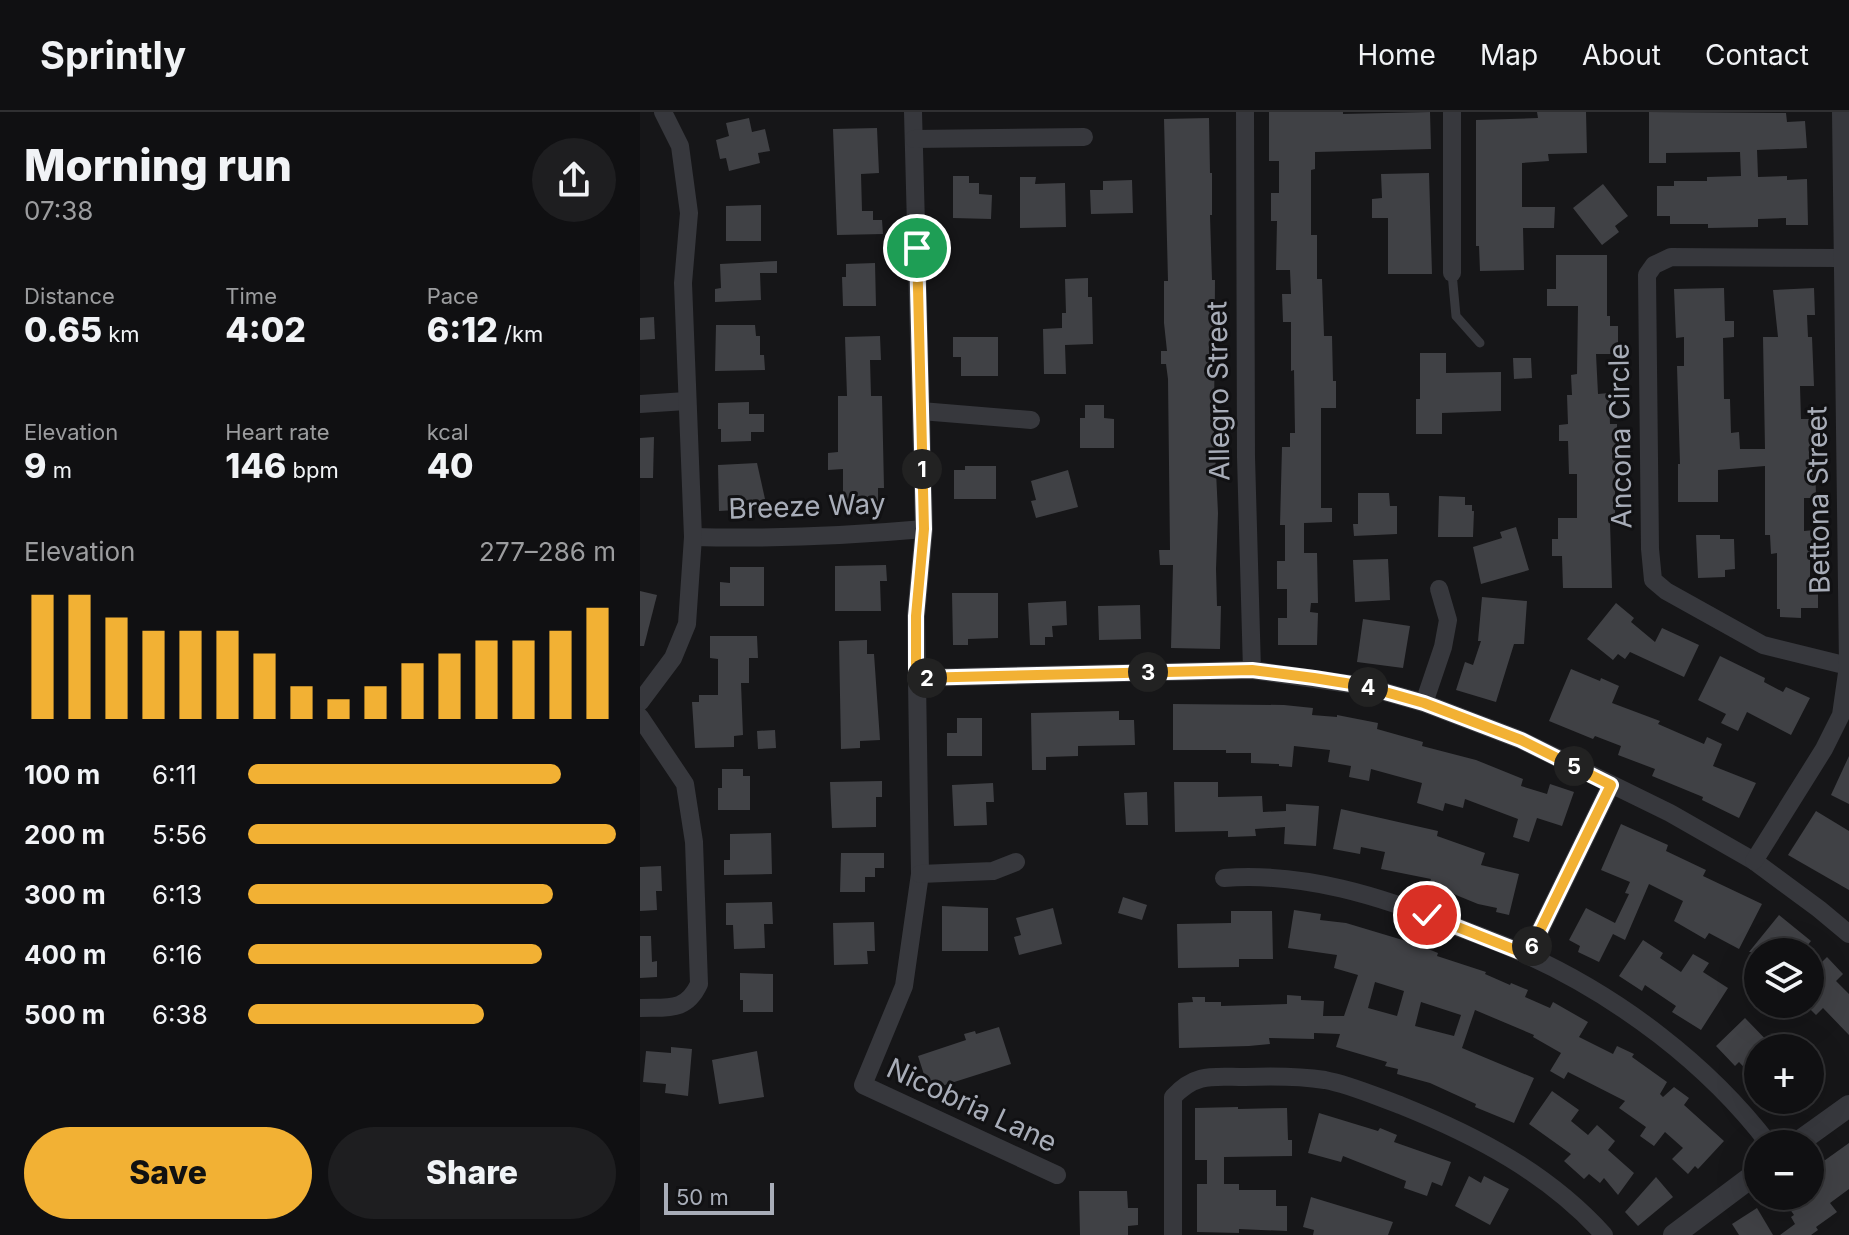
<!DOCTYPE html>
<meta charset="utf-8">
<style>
body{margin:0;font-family:Inter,sans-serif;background:#1e1e20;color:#f1f3f6;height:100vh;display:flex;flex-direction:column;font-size:30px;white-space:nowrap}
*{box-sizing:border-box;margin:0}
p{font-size:26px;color:#9c9d9f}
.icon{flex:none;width:44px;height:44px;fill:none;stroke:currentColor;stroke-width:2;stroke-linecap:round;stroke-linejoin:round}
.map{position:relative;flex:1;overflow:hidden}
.details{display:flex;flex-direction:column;background:#101012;width:640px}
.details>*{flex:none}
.fabs{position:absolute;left:1104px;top:826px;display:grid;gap:16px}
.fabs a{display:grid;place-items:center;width:80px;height:80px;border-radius:50%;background:#101012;box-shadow:0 8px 32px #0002,0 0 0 2px #303032;font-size:40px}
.scale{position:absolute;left:24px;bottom:20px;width:110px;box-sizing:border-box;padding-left:8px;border:4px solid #a8adb8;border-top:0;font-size:22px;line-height:28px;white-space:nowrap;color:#a8adb8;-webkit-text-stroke:6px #111113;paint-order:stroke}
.pin{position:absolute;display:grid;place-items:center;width:68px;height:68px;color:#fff;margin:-34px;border:4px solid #fff;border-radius:50%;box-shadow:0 2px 8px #0007}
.km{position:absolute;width:40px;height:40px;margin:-20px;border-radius:50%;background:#222;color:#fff;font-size:22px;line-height:40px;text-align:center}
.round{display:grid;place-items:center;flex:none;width:84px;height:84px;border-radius:42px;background:#1e1e20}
.headline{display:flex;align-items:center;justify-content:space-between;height:136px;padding:0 24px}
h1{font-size:44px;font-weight:800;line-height:60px}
.stats{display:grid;grid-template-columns:repeat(3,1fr);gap:12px;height:136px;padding:8px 24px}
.stats div{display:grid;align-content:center}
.stats b{font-size:34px;font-weight:800}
.stats small{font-size:22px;font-weight:400}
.stats p{font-size:22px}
.chart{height:224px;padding:16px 24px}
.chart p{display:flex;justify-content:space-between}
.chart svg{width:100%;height:144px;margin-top:8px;stroke:#f2b134;stroke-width:6}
.button{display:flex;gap:16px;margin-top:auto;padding:16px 24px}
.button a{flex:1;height:92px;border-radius:48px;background:#f2b134;color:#111;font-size:32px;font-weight:800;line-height:92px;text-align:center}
.button a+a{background:#1e1e20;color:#f1f3f6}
ul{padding:0 24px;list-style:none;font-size:26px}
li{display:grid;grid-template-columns:128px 96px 1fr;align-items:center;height:60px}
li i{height:20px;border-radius:10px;background:#f2b134}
header{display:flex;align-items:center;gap:48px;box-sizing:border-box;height:112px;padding:0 40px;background:#101012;border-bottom:2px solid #303032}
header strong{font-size:38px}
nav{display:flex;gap:44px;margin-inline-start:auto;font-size:28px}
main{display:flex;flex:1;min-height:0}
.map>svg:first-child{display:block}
.building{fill:#404145;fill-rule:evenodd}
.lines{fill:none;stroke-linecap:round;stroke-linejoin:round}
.service{stroke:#37383d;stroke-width:9}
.minor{stroke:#37383d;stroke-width:18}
.tertiary{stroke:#37383d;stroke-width:22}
.route-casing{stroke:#fff;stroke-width:16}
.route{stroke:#f2b134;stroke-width:10}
.labels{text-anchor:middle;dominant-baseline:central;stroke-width:6;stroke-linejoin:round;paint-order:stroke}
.street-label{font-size:28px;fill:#a8adb8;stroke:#111113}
</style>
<header>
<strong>Sprintly</strong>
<nav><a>Home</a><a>Map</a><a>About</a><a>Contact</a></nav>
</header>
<main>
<section class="details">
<div class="headline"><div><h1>Morning run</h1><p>07:38</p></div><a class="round"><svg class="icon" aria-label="share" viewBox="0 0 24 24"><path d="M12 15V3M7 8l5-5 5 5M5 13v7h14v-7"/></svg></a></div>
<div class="stats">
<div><p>Distance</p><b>0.65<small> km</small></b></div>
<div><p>Time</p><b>4:02</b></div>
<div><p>Pace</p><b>6:12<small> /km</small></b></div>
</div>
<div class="stats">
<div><p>Elevation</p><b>9<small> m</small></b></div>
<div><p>Heart rate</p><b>146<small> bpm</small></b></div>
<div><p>kcal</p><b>40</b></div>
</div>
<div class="chart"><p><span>Elevation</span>277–286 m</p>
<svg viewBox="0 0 160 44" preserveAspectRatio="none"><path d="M5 44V6M15 44V6M25 44V13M35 44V17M45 44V17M55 44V17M65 44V24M75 44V34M85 44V38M95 44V34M105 44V27M115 44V24M125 44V20M135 44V20M145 44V17M155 44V10"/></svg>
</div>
<ul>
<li><b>100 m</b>6:11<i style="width:85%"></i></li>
<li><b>200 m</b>5:56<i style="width:100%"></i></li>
<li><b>300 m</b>6:13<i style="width:83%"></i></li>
<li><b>400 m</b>6:16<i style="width:80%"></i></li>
<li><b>500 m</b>6:38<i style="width:64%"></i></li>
</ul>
<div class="button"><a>Save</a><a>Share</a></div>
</section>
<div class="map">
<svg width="1209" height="1123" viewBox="0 0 1209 1123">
<rect width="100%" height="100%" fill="#161618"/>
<g class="building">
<path d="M629 0H703V2L790 0 791 37 675 40V57L671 58V123H677V167H682L684 224H692L693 269H696V296H681V396H692V410L664 411V441H677L678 491H671L670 500 678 501 677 533H638V506H647V477H637V449H645V413H640L642 335H650V321H655L654 258 651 259V210H643L642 182H651L650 158H636L637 109H631V81H639V49H629Z"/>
<path d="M897 0H946L947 41 908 42 909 49 882 51V95H915L914 116H883L884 158 840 159 839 134H836V8L898 6Z"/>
<path d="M1009 0 1146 1 1147 10 1165 9 1167 36 1117 38 1118 65 1147 64V68L1167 67 1168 113H1146V106L1118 107V115L1068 116V112H1030V104H1017V74H1034V69H1067V65L1101 64 1100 40 1026 41V51H1009Z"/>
<path d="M109 6 112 20 125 17 130 39 118 41 120 51 89 59 86 46 80 47 76 28 89 24 86 11Z"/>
<path d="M569 6 570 61H572V103H570L572 168H575L574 318 578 401 576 457 577 494H581L580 537 531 536 533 453H520L519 438H530L528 267 526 252H521V239H527L524 211V169H528L524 7Z"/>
<path d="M237 16 239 61 221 62 222 99H233V108H242L243 122 197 123 193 17Z"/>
<path d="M789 61 792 162H748V106H732V87L742 86 741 62Z"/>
<path d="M313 64H329V71H339V82L352 83 351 107 313 106Z"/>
<path d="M380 65H396L395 72 425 71 426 115 380 116Z"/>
<path d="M492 68 493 101 451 102 450 78H463V69Z"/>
<path d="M963 72 988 104 975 114 979 120 962 133 933 96Z"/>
<path d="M121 93V129H86V94Z"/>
<path d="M916 143H967V204H970V214H978V242H956L958 282 969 281 970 312H977V326L980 325V361H975V410H970L972 476H923L922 444H912V427H918V406H937V362H929L928 329H919V313L928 312 927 283H932L931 263 937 262 938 194H907V177H916Z"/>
<path d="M137 149V161H120L121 188 75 190V177L81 176 80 152Z"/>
<path d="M235 151 236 194H203L202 165H206V152Z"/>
<path d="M448 166V185H452L453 232 425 233 426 262H404L403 217 422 216V201H426L425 167Z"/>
<path d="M1084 176 1085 209H1094V225L1083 226 1084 287H1090L1091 321 1099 320 1100 337H1125L1123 225H1138L1133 178 1174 176 1175 203H1167L1168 225H1172L1174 274H1160L1161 307H1171V337H1175L1176 386H1164V419L1175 418V441H1170V468H1178V496H1161V506L1140 505V497H1137V441L1131 442 1130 423H1125V354L1078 358V390H1038V352H1040L1037 254H1044V225L1036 226 1034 177Z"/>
<path d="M14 205 15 227 0 228V206Z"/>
<path d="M76 213H115L116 224H120V243H124L125 258 75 259Z"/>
<path d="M240 224 241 248H230L231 284H242L244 376H238V390H203V357L188 358V341L198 340V284H207L205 225Z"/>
<path d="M313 225H358V264H321V245H313Z"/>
<path d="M780 241H806V261L861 260V299L802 301V322H776V287H780Z"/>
<path d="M873 246H891L892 266 874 267Z"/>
<path d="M109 290V302H124V320H111V329L81 330V317H78V291Z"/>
<path d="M445 293H464V306L474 307V336H440V306H445Z"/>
<path d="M14 325 13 366H0V326Z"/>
<path d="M117 351 127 396 79 399 78 353Z"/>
<path d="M325 354H356V387H314V358H325Z"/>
<path d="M428 358 438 395 396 406 391 389 396 388 391 369Z"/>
<path d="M718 381H749L750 394H757V422L714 424 713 412H718Z"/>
<path d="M799 384 825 385V393H832V399H834L833 425H798Z"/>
<path d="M876 415 889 458 841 472 833 435 862 426 860 420Z"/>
<path d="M1056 423H1080V427H1094L1095 457 1085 458V465L1058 466Z"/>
<path d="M748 447 750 488 715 490 713 448Z"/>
<path d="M246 453 247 469H240L241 499H195V454Z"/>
<path d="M90 455H124V494H80V470L90 471Z"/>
<path d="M0 479 17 483 4 534H0Z"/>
<path d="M312 481H358V526L328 527V533H313Z"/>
<path d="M842 485 887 489 884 532H874L856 590 816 578 825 550 833 553 841 529H838Z"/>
<path d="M426 489 427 513 412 514 413 525H405V533H390L388 491Z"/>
<path d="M976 491 994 506 991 510 1015 530 1022 516 1059 533 1044 565 990 540 985 547 978 542 973 548 947 527Z"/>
<path d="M500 493 501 527 459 528 458 494Z"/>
<path d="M723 507 770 514 763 556 717 550Z"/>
<path d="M70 524H117L118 546H109V571H101L103 623 94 624V635L55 636 52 590H59V583H78V547L70 546Z"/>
<path d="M227 528V542H234L240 628 220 629V636L201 637 199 529Z"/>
<path d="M1080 544 1125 566 1124 570 1143 580 1146 575 1170 586 1151 623 1107 600 1098 619 1081 611 1086 602 1058 588Z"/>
<path d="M931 557 960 569 961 566 979 574 972 591 1020 609 1018 612 1064 632 1067 625 1082 632 1073 654 1116 671 1099 706 1062 688 1063 685 1012 664 1015 657 978 643 981 634 955 624 953 627 909 609Z"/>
<path d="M533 592 644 593 673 596 672 603 697 605V603L738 611 737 617 783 630 782 634 836 648 883 667 881 674 907 682 910 672 934 680 922 714 897 706 889 730 873 725 878 707 825 687 823 696 805 691 803 699 777 691 782 671 731 657 729 669 709 665 711 654 688 650 690 638 654 634 652 655 639 654V652L611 651V641H586V638H533Z"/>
<path d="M479 599V608H494L495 633 438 634V644L406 645V658H392L391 601Z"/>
<path d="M317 606H342V644H307V621H317Z"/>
<path d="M135 618 136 636 118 637 117 619Z"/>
<path d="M1209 644V692L1191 683Z"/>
<path d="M82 657H103V664H110V698H78V676H82Z"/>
<path d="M242 669V685H236V715L192 716 190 670Z"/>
<path d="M534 670H578V685L622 684 623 700 646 699V692L679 694 676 734 644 732 645 715 615 717 616 724 588 725V719L535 720Z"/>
<path d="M353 671 354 690H346L347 713 314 714 312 673Z"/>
<path d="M507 680 508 713H486L484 681Z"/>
<path d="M701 697 798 719 797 724 845 741 841 753 879 762 869 803 856 800 857 796 838 792 789 772 791 767 741 757 745 740 721 735 720 742 693 737Z"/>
<path d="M1176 699 1209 719V778L1148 743Z"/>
<path d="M981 712 1028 733 1026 739 1066 758 1063 764 1122 792 1099 837 1069 821 1065 827 1034 809 1043 789 1009 772 985 828 973 822 959 850 938 840 940 834 929 828 946 796 975 811 989 782 985 781 990 770 961 758Z"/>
<path d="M131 721 132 762 84 763V748H90V722Z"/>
<path d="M201 741H244V756H235V765H225V780H200Z"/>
<path d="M21 754 22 779H16L17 798 0 799V755Z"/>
<path d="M483 785 507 793 502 808 478 801Z"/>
<path d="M132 790 133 812H124L125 836 94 837 93 813H86V791Z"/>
<path d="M302 794 348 796V839H302Z"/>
<path d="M413 796 422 832 379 843 374 825 381 823 376 806Z"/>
<path d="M654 798 681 802 680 808 706 811 776 832 798 841 797 844 846 860 845 862 870 873 871 871 888 878 885 885 910 896 913 890 948 910 939 925 973 942 977 934 994 942 992 945 1027 970 1020 982 1023 985 1034 975 1049 986 1044 993 1084 1029 1058 1057 1055 1054 1048 1062 1032 1047 1043 1036 1025 1020 1014 1034 1000 1024 1006 1015 979 996 985 989 928 960 924 967 910 959 921 941 893 925 894 923 835 898 822 936 894 966 874 1011 835 995 836 992 790 971 757 962 758 957 745 954 747 950 696 935 700 922 674 921V927L629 926 630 932 609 934 539 936 538 891 553 890 552 885H565V890H581V894L647 892V883L661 884V888L684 889 683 904H704L718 863 694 856 697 843 648 836ZM735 870 764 879 757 904 728 896ZM781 890 821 903 814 924 775 914Z"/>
<path d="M591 799H632L633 847H599V855L538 856 537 812 591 811Z"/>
<path d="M1139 803 1171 829 1162 840 1150 834 1146 840H1109Z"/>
<path d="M234 810 235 839H227L228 852 194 853 193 811Z"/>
<path d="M0 824H11L12 850 17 849V865L0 866Z"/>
<path d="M1003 828 1023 841 1020 846 1041 860 1053 842 1069 851 1063 860 1088 876 1061 918 1032 900 1036 894 1005 873 1002 879 979 864Z"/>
<path d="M1187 845 1203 862 1196 869 1209 882V923L1183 896 1176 903 1166 893 1170 892V862Z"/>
<path d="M100 861 133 862V900H103V888H100Z"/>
<path d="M1105 906 1134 936H1118V970L1099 950 1095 954 1076 934Z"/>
<path d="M359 915 371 952 289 978 278 944 326 928 324 922 335 919 336 922Z"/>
<path d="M31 935 52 937 48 984 25 981 26 972 3 970 6 939 31 941Z"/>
<path d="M117 939 124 985 79 992 72 948Z"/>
<path d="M912 979 939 998 931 1009 948 1023 957 1013 975 1029 968 1038 994 1061 978 1083 964 1066 960 1071 949 1062 944 1067 924 1049 931 1042 889 1012Z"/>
<path d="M598 995V997L647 996 648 1028H652V1044L584 1045V1072H599V1078H636V1094H647V1119L599 1117V1121L557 1120V1072H567V1048H555V996Z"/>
<path d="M679 1001 738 1019 740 1016 757 1023 754 1030 811 1050 802 1074 792 1070 787 1084 764 1076 766 1069 703 1044 701 1050 668 1041Z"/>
<path d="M1209 1031V1077L1190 1091 1197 1100 1176 1115 1178 1118 1171 1123H1140L1155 1112 1151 1105 1154 1103 1141 1084H1170V1064L1184 1054 1181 1051Z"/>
<path d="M829 1064 841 1071 844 1064 869 1077 850 1113 815 1094Z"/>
<path d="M1016 1065 1033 1085 998 1114 985 1100Z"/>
<path d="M439 1079H487L488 1096H498V1113L488 1114V1123H440Z"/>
<path d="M671 1085 753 1110 748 1123H673L674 1118 663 1115Z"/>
<path d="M1117 1096 1133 1123H1099L1092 1112Z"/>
</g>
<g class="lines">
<path class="service" d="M812 161 816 204 840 231"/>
<g class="minor">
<path d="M273 0 284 417 276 504 280 762 264 874 223 973 417 1063"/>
<path d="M605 0 606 345 612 558"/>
<path d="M274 27 444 25"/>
<path d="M1201 146 1031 145 1014 153 1007 163 1010 437 1013 468 1026 479 1123 533 1208 554"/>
<path d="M812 161V0"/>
<path d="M0 292 46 289"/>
<path d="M281 299 391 308"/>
<path d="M53 425C131 427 206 424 284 417"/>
<path d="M276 566 612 558 724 574 784 591 881 628 1030 701 1114 749 1179 797 1209 822"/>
<path d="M0 590 33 546 47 512 53 425 43 171 49 101 40 34 23 0"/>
<path d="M784 591 803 535 808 508 799 477"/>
<path d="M0 605 45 672 54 730 59 872C46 900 28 895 0 896"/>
<path d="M1114 749 1184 637 1201 603 1208 554 1201 0"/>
<path d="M280 762 353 759 376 750"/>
<path d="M584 766C663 760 741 784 814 814 838 823 863 832 887 843 979 885 1068 952 1129 1032"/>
<path d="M888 843 971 673"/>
<path d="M533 1123V985C556 960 574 965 605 965 632 964 659 964 685 968 711 973 735 984 760 993 837 1024 908 1061 964 1123"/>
</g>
<g class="tertiary">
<path d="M1156 1032 1209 994"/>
<path d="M1034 1123 1118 1060"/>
</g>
</g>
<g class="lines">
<defs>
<path id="route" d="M277 136 284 417 276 504V566L612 558 674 566 724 574 784 591 881 628 971 673 888 843 787 803"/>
</defs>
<use href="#route" class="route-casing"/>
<use href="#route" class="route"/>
</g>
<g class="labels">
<g class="street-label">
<text transform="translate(578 279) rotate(-91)">Allegro Street</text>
<text transform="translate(980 324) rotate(-91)">Ancona Circle</text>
<text transform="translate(1178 388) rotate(-91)">Bettona Street</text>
<text transform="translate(167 394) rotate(-2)">Breeze Way</text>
<text transform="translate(332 993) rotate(25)">Nicobria Lane</text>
</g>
</g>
</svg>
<div class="fabs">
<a><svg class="icon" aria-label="layers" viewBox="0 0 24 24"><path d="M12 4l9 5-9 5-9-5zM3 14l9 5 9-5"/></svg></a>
<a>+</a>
<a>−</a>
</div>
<div class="scale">50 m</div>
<div class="pin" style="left:277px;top:136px;background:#1e9e55"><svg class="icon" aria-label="arrive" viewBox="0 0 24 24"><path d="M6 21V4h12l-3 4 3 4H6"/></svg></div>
<div class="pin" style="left:787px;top:803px;background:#d93025"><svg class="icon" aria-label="check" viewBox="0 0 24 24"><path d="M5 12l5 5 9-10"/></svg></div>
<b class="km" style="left:282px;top:357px">1</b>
<b class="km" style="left:287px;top:566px">2</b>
<b class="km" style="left:508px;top:560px">3</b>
<b class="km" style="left:728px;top:575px">4</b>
<b class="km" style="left:934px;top:654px">5</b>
<b class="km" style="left:892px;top:834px">6</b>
</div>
</main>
